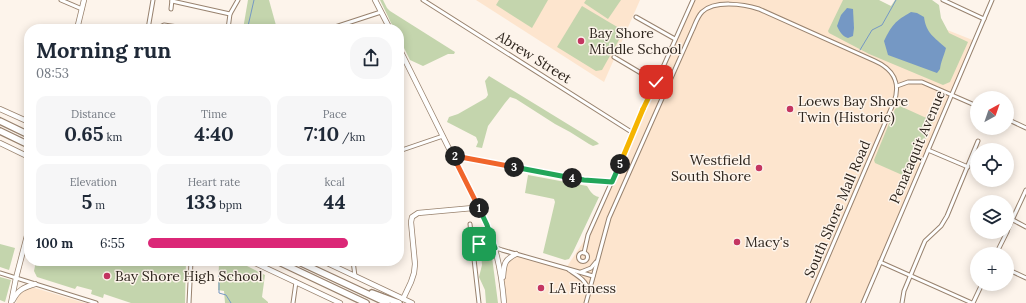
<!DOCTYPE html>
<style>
body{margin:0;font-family:Lora,serif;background:#f6f6f7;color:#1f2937;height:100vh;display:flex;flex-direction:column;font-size:15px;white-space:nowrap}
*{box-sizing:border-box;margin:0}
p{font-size:13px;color:#747a83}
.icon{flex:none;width:22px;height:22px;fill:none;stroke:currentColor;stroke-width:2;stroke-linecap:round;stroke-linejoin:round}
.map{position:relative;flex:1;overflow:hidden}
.drawer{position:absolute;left:24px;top:24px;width:380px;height:242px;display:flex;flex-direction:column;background:#fff;border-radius:16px;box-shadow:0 2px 10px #0003}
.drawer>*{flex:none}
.needle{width:26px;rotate:40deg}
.tools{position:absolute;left:970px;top:91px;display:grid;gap:8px}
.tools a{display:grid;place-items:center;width:44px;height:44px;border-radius:50%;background:#fff;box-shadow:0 2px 10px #0003;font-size:20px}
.pin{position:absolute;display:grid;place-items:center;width:34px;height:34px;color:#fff;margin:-17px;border-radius:8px;box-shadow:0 2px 6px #0006}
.km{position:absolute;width:20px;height:20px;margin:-10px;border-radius:50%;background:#222;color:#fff;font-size:11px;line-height:20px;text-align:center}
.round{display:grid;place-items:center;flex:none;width:42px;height:42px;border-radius:16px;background:#f6f6f7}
.head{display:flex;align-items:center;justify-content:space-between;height:68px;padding:0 12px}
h1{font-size:22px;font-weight:800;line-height:30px}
.figures{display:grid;grid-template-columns:repeat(3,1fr);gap:6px;height:68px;padding:4px 12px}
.figures div{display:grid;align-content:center;border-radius:10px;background:#f6f6f7;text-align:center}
.figures b{font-size:20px;font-weight:800}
.figures small{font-size:11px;font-weight:400}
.figures p{font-size:11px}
ul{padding:0 12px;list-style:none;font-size:13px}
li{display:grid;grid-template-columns:64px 48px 1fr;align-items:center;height:30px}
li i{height:10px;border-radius:5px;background:#db2777}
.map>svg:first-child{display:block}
.built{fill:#fde5ce}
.green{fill:#c4d5ad}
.water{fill:#7598c4}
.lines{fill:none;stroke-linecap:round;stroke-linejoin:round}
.stream{stroke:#7598c4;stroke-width:1}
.street-casing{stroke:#98826e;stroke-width:5}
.secondary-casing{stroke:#98826e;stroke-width:6}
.highway-casing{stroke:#98826e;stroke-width:8}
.street{stroke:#fff;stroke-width:3}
.secondary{stroke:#fff;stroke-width:4.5}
.highway{stroke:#fff;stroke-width:5.5}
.split-1-casing{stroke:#fff;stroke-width:8}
.split-2-casing{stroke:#fff;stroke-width:8}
.split-3-casing{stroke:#fff;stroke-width:8}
.split-4-casing{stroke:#fff;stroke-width:8}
.split-5-casing{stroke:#fff;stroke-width:8}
.split-6-casing{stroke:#fff;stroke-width:8}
.split-7-casing{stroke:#fff;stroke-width:8}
.split-1{stroke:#22a559;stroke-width:5}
.split-2{stroke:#f0652b;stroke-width:5}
.split-3{stroke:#f0652b;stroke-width:5}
.split-4{stroke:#22a559;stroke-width:5}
.split-5{stroke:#22a559;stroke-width:5}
.split-6{stroke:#f5b400;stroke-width:5}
.split-7{stroke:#f5b400;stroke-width:5}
.poi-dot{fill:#c43561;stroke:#fdf4eb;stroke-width:1.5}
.labels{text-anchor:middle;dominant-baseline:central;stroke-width:3;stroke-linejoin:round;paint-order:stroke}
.poi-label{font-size:14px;fill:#2e251d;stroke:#fdf4eb;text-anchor:start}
.street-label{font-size:14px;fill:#2e251d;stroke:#fdf4eb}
</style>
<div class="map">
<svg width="1026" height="303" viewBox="0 0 1026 303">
<rect width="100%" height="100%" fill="#fdf4eb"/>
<g class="built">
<path d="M476 0H640L604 82Z"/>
<path d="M693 0H869L897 10 975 41 863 303H504L502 287 504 265 516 254 566 268 588 235Z"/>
<path d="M29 288H35L85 303H16L18 295 23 290Z"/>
</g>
<g class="green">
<path d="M248 0H269L277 29H243Z"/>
<path d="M380 0H383L387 8 390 11 455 52 454 54H448L423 66 410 60 399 38V29H394Z"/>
<path d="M499 0H548L532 28 496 5Z"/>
<path d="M586 0H621L608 19 584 3Z"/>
<path d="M843 0H879L891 6 895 0H932L939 5 941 18 949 33 968 42 950 82 943 85 869 54 829 33 828 31Z"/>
<path d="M582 6 624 31 602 70 596 71 557 47Z"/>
<path d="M489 76 597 142 599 144 593 146 589 144 570 132 555 124 516 99 510 97 505 103 488 126 482 148 476 147 478 142 476 137 447 122 449 117 458 114 486 98 488 95 485 81Z"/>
<path d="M900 106 933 121 909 178 875 163 874 160 895 109Z"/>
<path d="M528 175 587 186C590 191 593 196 599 197L573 252 569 259 565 260 543 253 555 202 554 199 525 193Z"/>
<path d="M0 244 15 248 9 270 0 267Z"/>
<path d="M484 249 488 251 492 257 498 303H486L485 290 479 277 482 265 481 253Z"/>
<path d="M36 261H186L185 303H131L104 294 103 298 91 294 92 290 77 286 75 289 37 277 34 271Z"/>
<path d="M221 261H237L265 275 262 297 268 302V303H225L224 291 218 290 219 263Z"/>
<path d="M0 277 11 280 5 302 0 300Z"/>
</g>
<g class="water">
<path d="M847 8 853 9 854 28 853 36 848 38C842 36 840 32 837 26L841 15Z"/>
<path d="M911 12 917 13 924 17C926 33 934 37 946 48 944 56 941 61 940 69L937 73 888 55 884 41C892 25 895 21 911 12Z"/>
</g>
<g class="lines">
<g class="stream">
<path d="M249 29 248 26 254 0"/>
<path d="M860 50 872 30 882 25 896 0"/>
<path d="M219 274V293L226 295 231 303"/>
</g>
<defs>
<g id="street">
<path d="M61 0 82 9"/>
<path d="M423 0 633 133"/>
<path d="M943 0 984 19"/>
<path d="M172 1 230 14"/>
<path d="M171 9 172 0"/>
<path d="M636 17 675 39"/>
<path d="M148 29 153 0"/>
<path d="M160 29V27L164 25 192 29"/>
<path d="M228 29 230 14 238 0"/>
<path d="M329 29 381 12"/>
<path d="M614 57 656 82"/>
<path d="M897 86 908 82H922L977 106"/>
<path d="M1007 119 1026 128"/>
<path d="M928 150 968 167"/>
<path d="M399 151 443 136"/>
<path d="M453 156 584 180 611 182"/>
<path d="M1013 220 1026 227"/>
<path d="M470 224 479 303"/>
<path d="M1007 231 1026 190"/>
<path d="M473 244H486L502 250 593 276"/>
<circle cx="583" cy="257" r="4.5"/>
<path d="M584 253 588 235 693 0"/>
<path d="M996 254 1007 232"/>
<path d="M353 261 355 276"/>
<path d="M880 262 972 303"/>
<path d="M1007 269 1026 278"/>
<path d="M569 270C578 276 586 280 589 291"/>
<path d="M581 272 591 268 596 262"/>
<path d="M0 273 96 303"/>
<path d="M189 303 191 261"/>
<path d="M293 303 296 282"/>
<path d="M586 303 609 218 692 31C695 25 697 17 702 12 715 0 743 4 759 9L875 61C893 69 901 83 894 102L808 303"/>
<path d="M863 303 992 0"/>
<path d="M902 303 904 291 922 248 925 241 941 226 947 216 978 141"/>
<path d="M973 303 982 284"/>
</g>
<g id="secondary">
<path d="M375 0 390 29"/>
<path d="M77 29 84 0"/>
<path d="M399 48 487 225C497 250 502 276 504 303"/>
<path d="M0 109 29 122"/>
<path d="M0 143 29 157"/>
<path d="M251 261 340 303"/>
<path d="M323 261 412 303"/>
<path d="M503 277C504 264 504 260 516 254"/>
<path d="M403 299 411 282 414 273 415 264 411 222 412 217 418 213 473 208 478 206"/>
<path d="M13 300C18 290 24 287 35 284"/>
<path d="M11 303 16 278 29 228"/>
</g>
<g id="highway">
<path d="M0 121 29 135"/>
<path d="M0 131 29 145"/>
<path d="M277 261 366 303"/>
<path d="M297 261 387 303"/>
<path d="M372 293 399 303"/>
</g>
</defs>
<use href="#street" class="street-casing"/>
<use href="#secondary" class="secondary-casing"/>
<use href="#highway" class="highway-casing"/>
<use href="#street" class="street"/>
<use href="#secondary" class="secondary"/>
<use href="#highway" class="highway"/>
</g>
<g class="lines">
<defs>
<path id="split-1" d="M479 208 487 225 495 248 486 244H479"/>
<path id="split-2" d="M455 156H453L479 208"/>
<path id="split-3" d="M455 156 514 167"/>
<path id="split-4" d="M514 167 572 178"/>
<path id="split-5" d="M572 178 584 180 612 182 620 164"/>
<path id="split-6" d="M620 164 643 109"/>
<path id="split-7" d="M643 109 656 82"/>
</defs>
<use href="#split-1" class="split-1-casing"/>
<use href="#split-2" class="split-2-casing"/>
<use href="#split-3" class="split-3-casing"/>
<use href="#split-4" class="split-4-casing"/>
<use href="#split-5" class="split-5-casing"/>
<use href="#split-6" class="split-6-casing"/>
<use href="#split-7" class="split-7-casing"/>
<use href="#split-1" class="split-1"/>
<use href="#split-2" class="split-2"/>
<use href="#split-3" class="split-3"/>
<use href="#split-4" class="split-4"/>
<use href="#split-5" class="split-5"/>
<use href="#split-6" class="split-6"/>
<use href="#split-7" class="split-7"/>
</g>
<g class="poi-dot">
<circle cx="581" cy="41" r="4"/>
<circle cx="790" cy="109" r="4"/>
<circle cx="759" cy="168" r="4"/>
<circle cx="737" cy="242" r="4"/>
<circle cx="107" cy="276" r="4"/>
<circle cx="541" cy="288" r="4"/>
</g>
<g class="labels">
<g class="poi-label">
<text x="589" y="33">Bay Shore<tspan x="589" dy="16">Middle School</tspan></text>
<text x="798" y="101">Loews Bay Shore<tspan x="798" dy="16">Twin (Historic)</tspan></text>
<text x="751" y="160" text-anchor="end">Westfield<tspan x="751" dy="16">South Shore</tspan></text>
<text x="745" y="242">Macy's</text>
<text x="115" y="276">Bay Shore High School</text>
<text x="549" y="288">LA Fitness</text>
</g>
<g class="street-label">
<text transform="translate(534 57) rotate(32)">Abrew Street</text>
<text transform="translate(917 147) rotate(-67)">Penataquit Avenue</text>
<text transform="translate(837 209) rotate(-67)">South Shore Mall Road</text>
</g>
</g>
</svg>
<div class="tools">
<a><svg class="needle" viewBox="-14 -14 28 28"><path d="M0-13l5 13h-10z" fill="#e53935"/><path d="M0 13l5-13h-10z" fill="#747a83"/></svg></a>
<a><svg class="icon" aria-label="locate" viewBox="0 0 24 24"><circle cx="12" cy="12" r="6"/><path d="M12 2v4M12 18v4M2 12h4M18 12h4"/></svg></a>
<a><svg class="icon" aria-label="layers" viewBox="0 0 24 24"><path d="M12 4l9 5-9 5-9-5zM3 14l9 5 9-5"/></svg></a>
<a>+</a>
</div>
<div class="pin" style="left:479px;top:244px;background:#1e9e55"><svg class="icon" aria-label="arrive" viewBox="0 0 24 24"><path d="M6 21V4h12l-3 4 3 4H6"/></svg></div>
<div class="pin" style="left:656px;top:82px;background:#d93025"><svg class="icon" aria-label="check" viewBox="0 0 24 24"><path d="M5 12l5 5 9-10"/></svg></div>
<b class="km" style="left:479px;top:208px">1</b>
<b class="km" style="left:455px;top:156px">2</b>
<b class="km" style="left:514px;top:167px">3</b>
<b class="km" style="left:572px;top:178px">4</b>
<b class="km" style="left:620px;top:164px">5</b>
<section class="drawer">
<div class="head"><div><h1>Morning run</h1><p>08:53</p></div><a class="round"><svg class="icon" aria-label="share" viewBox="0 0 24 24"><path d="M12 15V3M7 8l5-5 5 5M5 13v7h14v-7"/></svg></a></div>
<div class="figures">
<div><p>Distance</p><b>0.65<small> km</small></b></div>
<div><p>Time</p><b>4:40</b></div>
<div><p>Pace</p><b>7:10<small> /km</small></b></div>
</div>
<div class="figures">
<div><p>Elevation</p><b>5<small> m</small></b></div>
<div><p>Heart rate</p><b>133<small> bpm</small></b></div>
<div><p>kcal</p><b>44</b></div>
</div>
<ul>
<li><b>100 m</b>6:55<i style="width:82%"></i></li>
</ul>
</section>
</div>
